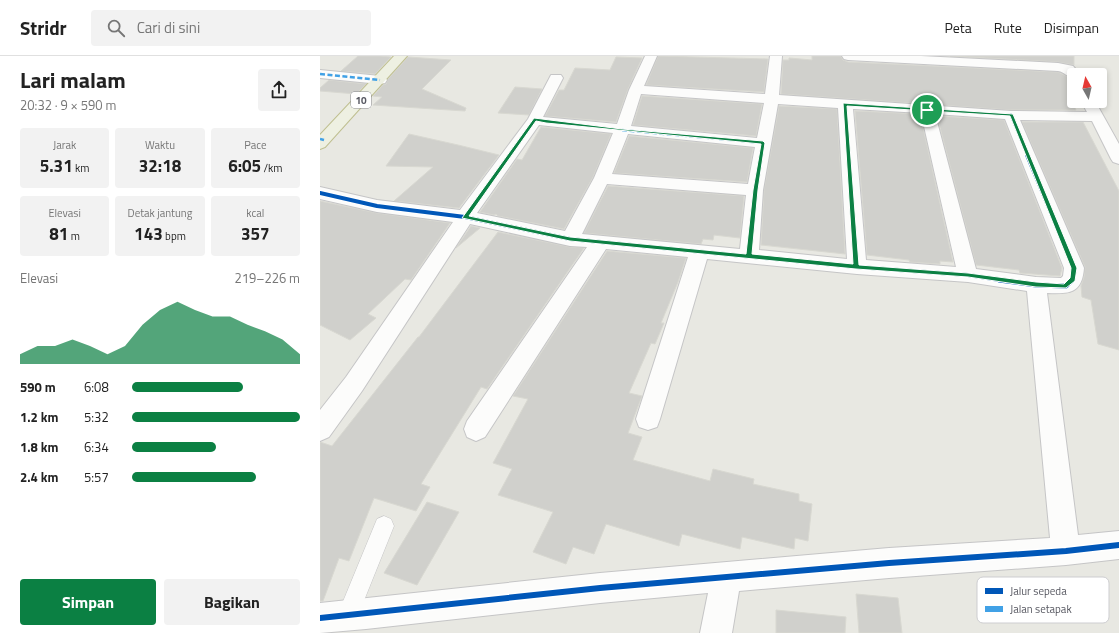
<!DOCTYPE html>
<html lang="id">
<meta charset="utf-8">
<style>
body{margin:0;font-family:"Titillium Web",sans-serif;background:#f2f2f2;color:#222;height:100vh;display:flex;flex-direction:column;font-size:15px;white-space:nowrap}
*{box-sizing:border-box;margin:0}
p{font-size:13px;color:#767676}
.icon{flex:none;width:22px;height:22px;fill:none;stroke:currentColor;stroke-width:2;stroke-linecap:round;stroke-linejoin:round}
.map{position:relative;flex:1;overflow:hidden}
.details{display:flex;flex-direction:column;background:#fff;width:320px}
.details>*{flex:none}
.needle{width:26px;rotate:352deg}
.buttons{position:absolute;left:747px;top:12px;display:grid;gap:8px}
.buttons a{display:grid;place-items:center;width:40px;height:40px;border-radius:4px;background:#fff;box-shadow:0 2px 6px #0003;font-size:20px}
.pin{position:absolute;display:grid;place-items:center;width:34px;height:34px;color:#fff;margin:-17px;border:2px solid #fff;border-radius:50%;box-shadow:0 1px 4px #0007}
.round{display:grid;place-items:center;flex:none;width:42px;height:42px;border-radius:4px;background:#f2f2f2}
.overview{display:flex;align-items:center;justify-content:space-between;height:68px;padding:0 20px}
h1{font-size:22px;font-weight:700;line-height:30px}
.stats{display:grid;grid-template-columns:repeat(3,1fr);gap:6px;height:68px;padding:4px 20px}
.stats div{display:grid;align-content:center;border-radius:4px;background:#f2f2f2;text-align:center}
.stats b{font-size:17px;font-weight:700}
.stats small{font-size:11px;font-weight:400}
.stats p{font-size:11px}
.chart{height:112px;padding:8px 20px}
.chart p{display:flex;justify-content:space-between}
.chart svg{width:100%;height:72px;margin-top:4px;fill:#0b8043;opacity:.7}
.cta{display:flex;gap:8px;margin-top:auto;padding:8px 20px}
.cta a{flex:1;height:46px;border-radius:4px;background:#0b8043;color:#fff;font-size:16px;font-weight:700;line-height:46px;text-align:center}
.cta a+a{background:#f2f2f2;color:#222}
ul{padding:0 20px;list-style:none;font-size:13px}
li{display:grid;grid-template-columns:64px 48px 1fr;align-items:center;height:30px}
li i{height:10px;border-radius:5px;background:#0b8043}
header{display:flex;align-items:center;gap:24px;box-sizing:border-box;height:56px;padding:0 20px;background:#fff;border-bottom:1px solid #e0e0e0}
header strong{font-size:19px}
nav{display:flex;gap:22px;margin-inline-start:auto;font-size:14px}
.search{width:280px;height:36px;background:#f2f2f2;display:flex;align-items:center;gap:10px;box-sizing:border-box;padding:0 14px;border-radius:4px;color:#767676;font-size:15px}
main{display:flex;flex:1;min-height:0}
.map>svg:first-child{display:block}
.building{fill:#d0d0cc;stroke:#d8d8d1}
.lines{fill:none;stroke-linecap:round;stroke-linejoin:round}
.service-casing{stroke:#c5c5c6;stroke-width:1}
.minor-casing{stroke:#c5c5c6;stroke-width:2}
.trunk-casing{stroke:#bfbf90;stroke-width:2}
.service{fill:#fcfcfb;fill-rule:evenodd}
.minor{fill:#fcfcfb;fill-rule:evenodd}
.trunk{fill:#eef0e2;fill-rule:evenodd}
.quiet{stroke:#41a1e6;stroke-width:2.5;stroke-dasharray:5 2.5;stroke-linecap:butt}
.cycleway-far3-casing{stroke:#fff;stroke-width:4.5}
.cycleway-far2-casing{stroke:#fff;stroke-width:6}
.cycleway-far1-casing{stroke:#fff;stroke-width:8}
.cycleway-casing{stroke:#fff;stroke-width:9}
.cycleway-far3{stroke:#0057b8;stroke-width:3}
.cycleway-far2{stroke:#0057b8;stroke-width:4}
.cycleway-far1{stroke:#0057b8;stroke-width:5}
.cycleway{stroke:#0057b8;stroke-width:6}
.route{fill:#0b8043;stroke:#fff;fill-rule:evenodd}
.labels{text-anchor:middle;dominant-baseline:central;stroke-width:3;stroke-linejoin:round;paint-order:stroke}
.shield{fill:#fff;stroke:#898a90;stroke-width:1}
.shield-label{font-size:10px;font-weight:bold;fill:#575861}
.key{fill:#fff;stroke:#cdcdd0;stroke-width:1}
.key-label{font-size:11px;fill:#575861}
</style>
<header>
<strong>Stridr</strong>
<div class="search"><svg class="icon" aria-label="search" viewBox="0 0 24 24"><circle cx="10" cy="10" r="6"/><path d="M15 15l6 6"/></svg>Cari di sini</div>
<nav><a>Peta</a><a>Rute</a><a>Disimpan</a></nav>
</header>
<main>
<section class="details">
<div class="overview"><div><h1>Lari malam</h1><p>20:32 · 9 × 590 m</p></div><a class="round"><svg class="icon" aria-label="share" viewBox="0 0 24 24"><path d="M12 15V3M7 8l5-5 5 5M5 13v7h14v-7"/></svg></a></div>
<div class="stats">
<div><p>Jarak</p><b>5.31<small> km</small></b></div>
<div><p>Waktu</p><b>32:18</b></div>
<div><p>Pace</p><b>6:05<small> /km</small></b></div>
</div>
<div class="stats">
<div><p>Elevasi</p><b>81<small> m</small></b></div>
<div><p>Detak jantung</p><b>143<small> bpm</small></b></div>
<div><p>kcal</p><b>357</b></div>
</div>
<div class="chart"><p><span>Elevasi</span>219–226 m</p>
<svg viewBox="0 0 160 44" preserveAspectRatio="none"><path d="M0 44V38L10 33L20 33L30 29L40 33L50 38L60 33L70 20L80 11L90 6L100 11L110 15L120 15L130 20L140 24L150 29L160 38V44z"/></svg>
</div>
<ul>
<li><b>590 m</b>6:08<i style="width:66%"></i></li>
<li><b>1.2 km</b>5:32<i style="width:100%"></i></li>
<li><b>1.8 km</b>6:34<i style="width:50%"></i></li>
<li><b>2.4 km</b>5:57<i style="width:74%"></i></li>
</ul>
<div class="cta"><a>Simpan</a><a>Bagikan</a></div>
</section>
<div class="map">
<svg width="799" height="577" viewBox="0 0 799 577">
<rect width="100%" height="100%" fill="#e8e8e2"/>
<g class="building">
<path d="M38 0H60L71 1 55 18 21 15Z"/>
<path d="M338 0 448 3 444 36 326 29Z"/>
<path d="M492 0H521L523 4 528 6 738 16 754 24V50L756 54H691L461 38 463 4H469V2L492 4Z"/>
<path d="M630 0H754V9L738 6Z"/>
<path d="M88 1 131 4 102 33 146 52 145 55 53 49 62 41 53 40 63 29 66 28 68 23Z"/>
<path d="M296 1 322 2 308 33 296 66 225 60 239 34H244L255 12 290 14Z"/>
<path d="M9 24 46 28 36 38 0 35V32Z"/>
<path d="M195 31 222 33 209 59 178 57Z"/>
<path d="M322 40 442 48 436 80 313 69Z"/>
<path d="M459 50 517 53 525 198 441 189 444 134Z"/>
<path d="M535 55 600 58 633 206 620 205V208L590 206 589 204 547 199Z"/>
<path d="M617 60 684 64 742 212 740 220 700 217 699 214 656 209Z"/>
<path d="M702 66H763L799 135V294L778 288 771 244 762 241 761 230 764 221 765 211Z"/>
<path d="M221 71 291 78 273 121 244 173 178 160 176 158 174 159 160 156 197 103 202 104Z"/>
<path d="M89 78 138 89 179 99 139 152 74 145 113 111 66 110Z"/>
<path d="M309 80 433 92 427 126 294 117Z"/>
<path d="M288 130 424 140 420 182 394 179 393 184 383 183 381 188 264 177Z"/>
<path d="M0 145 57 157 130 167 91 224 85 223 48 258 56 262 30 284 0 269Z"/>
<path d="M151 170 160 172 136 192Z"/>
<path d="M178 176 250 191 264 192 167 333 161 331 101 428 110 431 96 455 54 442 29 505 19 502 3 545H0V386L12 390 98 281H99Z"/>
<path d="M287 195 366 202 358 226 341 267H344L335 288 331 287 309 337 322 340 308 377 322 381 313 404 390 425 393 413 434 423 433 428 479 438V445L492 448 488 485 475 482 474 493 422 481 420 493 362 478 359 490 286 468 274 498 253 491 246 508 213 496 233 456 178 439 192 413 173 407 208 343 193 340Z"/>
<path d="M107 446 139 456 97 529 64 517Z"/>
<path d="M536 538 578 542 582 577H539Z"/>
<path d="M456 554 526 561 525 577H456Z"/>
</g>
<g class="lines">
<defs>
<path id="service" d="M64 460 71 463 74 470 35 567 28 571 21 567 17 560 57 463Z"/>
<g id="minor">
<path d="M325 0H337L324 30 445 38 450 0H462L459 39 691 55 767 56 761 45H775L799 88V108L793 106 791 103 772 65 700 64 764 212C762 238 749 238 727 237L758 479 799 475V503L746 509 569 522 419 535 412 577H380L388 537 280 547 46 573 0 577V547L280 517 569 492 730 482 707 235 648 226 537 218 387 203 340 363 337 371 328 374 319 371 316 363 368 201 286 193 165 381 156 385 147 381 144 373 147 365 267 191 250 190 150 168 42 335 9 381 0 385V354L26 321 133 166 57 156 0 143V131L57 144 140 154 208 63 231 19H241L243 22 223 61 297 68 309 34ZM321 38 444 47 437 82 311 70ZM458 48 518 52 527 203 439 194 443 134ZM533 53 601 57 636 211 546 204ZM615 58 685 63 744 212 743 220 741 222 716 221 656 213ZM219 69 293 77 274 122 245 175 157 157ZM308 78 435 91 428 128 292 118ZM287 128 426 139 420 193 262 178Z"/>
<path d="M522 0H601L738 7 753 10 761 19H754V23C747 21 745 16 738 15L528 4 524 3Z"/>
<path d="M0 14 60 20 65 21 67 24 65 27 60 28 0 22Z"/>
</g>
<path id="trunk" d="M74 0H87L5 91 0 93V79Z"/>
</defs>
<use href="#service" class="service-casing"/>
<use href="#minor" class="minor-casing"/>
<use href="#trunk" class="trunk-casing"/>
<use href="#service" class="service"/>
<use href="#minor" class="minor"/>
<use href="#trunk" class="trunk"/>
<g class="quiet">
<path d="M0 18 60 24"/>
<path d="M302 74 443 87"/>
<path d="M0 83 4 84"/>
</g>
<defs>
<path id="cycleway-far3" d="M691 59 708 100"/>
<g id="cycleway-far2">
<path d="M707 99 754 212 753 223 751 225"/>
<path d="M0 137 57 150 145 161 250 183 537 211 648 219 686 225"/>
</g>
<path id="cycleway-far1" d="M679 224 716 229 746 230 752 224"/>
<path id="cycleway" d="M0 562 280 532 569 507 746 495 799 489"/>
</defs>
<use href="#cycleway-far3" class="cycleway-far3-casing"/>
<use href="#cycleway-far2" class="cycleway-far2-casing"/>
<use href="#cycleway-far1" class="cycleway-far1-casing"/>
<use href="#cycleway" class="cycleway-casing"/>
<use href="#cycleway-far3" class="cycleway-far3"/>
<use href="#cycleway-far2" class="cycleway-far2"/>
<use href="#cycleway-far1" class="cycleway-far1"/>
<use href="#cycleway" class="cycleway"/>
</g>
<path class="route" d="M523 47 693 58 757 212 755 225 746 232 716 231 648 221 536 213 250 185 142 162 214 62 302 73 443 85 445 87 438 134 432 198 533 208ZM527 50 690 60 751 212 750 222 744 228 716 226 648 217 539 209ZM216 65 226 67 441 88 433 134 426 198 250 181 149 160Z"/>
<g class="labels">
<rect class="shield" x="31" y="36" width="20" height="16" rx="3"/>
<g class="shield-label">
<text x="41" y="44">10</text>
</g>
</g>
<rect x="657" y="521" width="132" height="46" rx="6" class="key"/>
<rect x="665" y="532" width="18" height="6" fill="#0057b8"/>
<rect x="665" y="550" width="18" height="6" fill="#41a1e6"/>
<g class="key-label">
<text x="690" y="539">Jalur sepeda</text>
<text x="690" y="557">Jalan setapak</text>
</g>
</svg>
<div class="buttons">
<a><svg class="needle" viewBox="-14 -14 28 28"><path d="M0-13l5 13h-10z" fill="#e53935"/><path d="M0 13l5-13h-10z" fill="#767676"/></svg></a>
</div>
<div class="pin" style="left:607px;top:54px;background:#1e9e55"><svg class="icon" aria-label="arrive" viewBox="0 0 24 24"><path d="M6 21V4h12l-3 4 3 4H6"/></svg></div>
</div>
</main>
